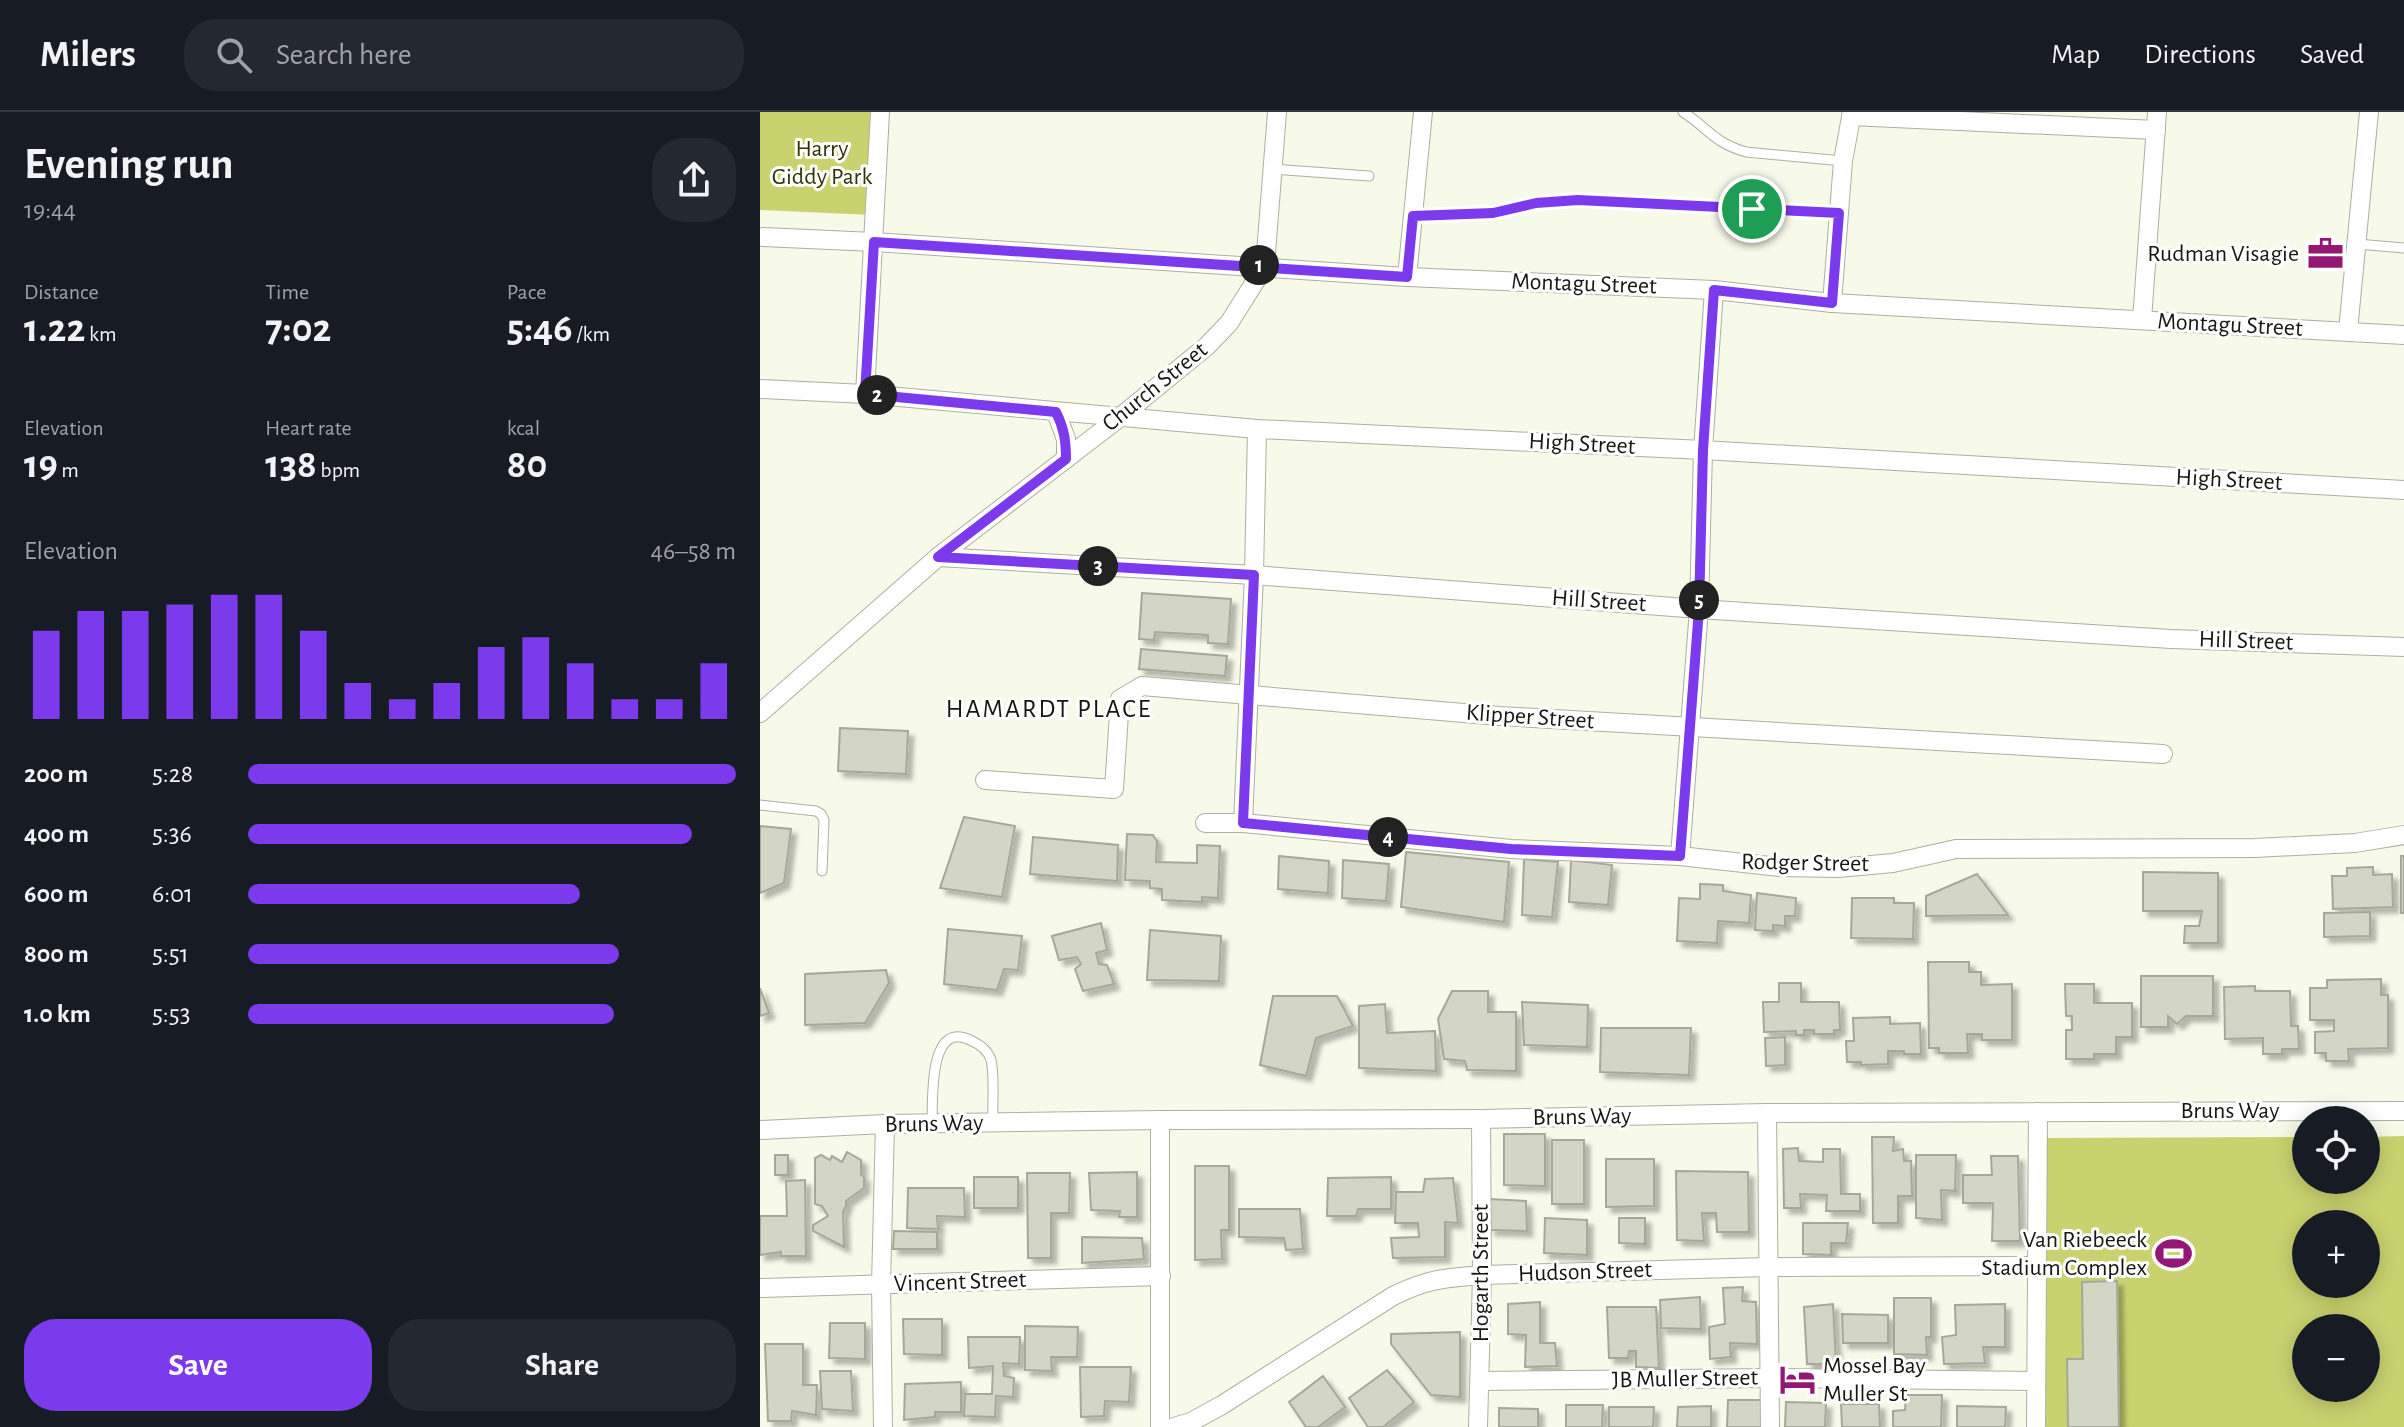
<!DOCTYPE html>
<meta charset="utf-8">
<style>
body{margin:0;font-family:"Alegreya Sans",sans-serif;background:#242831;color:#f1f3f6;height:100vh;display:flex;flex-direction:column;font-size:30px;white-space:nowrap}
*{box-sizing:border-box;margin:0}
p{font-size:26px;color:#9ea1a6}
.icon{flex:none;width:44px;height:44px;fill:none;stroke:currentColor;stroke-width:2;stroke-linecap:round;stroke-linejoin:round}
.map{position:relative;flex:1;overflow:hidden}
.panel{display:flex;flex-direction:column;background:#171b24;width:760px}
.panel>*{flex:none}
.buttons{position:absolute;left:1532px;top:994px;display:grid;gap:16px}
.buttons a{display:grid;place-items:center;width:88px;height:88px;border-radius:50%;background:#171b24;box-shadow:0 4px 20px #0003;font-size:40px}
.pin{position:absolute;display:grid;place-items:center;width:68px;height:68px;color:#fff;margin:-34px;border:4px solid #fff;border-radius:50%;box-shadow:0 2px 8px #0007}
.km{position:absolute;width:40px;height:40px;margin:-20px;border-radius:50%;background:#222;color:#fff;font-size:22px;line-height:40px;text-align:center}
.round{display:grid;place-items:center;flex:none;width:84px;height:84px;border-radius:32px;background:#242831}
.summary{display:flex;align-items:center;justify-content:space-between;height:136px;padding:0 24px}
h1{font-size:44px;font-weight:600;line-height:60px}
.figures{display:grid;grid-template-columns:repeat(3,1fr);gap:12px;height:136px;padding:8px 24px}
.figures div{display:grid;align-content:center}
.figures b{font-size:40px;font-weight:600}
.figures small{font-size:22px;font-weight:400}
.figures p{font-size:22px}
.chart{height:224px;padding:16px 24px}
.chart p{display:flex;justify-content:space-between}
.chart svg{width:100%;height:144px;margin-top:8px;stroke:#7c3aed;stroke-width:6}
.button{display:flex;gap:16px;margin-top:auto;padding:16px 24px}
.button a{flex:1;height:92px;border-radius:32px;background:#7c3aed;color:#fff;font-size:32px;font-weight:600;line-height:92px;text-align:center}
.button a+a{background:#242831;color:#f1f3f6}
ul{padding:0 24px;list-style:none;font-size:26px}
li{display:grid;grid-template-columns:128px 96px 1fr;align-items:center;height:60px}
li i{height:20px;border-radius:10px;background:#7c3aed}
header{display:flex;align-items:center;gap:48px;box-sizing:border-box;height:112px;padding:0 40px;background:#171b24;border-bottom:2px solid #363941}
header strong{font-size:38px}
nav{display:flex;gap:44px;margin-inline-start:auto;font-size:28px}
.search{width:560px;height:72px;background:#242831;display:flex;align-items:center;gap:20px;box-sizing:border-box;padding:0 28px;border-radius:32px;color:#9ea1a6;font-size:30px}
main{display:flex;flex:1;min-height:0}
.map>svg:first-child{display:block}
.green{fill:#c9d26e;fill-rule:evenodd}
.building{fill:#d3d6c5;stroke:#a6a899;stroke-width:2;filter:url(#shadow)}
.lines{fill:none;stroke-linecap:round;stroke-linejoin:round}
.lane-casing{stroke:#adb0a0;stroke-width:11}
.street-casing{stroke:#adb0a0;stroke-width:20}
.lane{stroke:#fff;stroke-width:9}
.street{stroke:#fff;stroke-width:18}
.route-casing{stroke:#fff;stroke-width:16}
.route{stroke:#7c3aed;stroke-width:10}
.labels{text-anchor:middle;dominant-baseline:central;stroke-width:6;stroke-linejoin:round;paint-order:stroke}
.park-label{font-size:24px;fill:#303307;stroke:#fff}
.poi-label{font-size:24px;fill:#161711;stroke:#fff;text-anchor:end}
.street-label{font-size:24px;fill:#161711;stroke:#fff}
.neighbourhood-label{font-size:26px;letter-spacing:2px;fill:#161711;stroke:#fff}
</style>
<header>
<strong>Milers</strong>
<div class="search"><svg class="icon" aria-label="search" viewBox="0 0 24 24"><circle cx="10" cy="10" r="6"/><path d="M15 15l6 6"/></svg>Search here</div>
<nav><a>Map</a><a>Directions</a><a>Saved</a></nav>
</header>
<main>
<section class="panel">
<div class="summary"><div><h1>Evening run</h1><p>19:44</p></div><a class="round"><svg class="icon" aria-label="share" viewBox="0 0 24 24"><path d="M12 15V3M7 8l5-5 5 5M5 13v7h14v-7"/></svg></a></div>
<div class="figures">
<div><p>Distance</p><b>1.22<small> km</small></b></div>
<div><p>Time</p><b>7:02</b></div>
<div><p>Pace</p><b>5:46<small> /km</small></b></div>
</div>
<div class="figures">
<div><p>Elevation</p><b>19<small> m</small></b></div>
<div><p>Heart rate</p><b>138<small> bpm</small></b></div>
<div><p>kcal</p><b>80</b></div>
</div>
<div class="chart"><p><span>Elevation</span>46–58 m</p>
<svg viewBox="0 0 160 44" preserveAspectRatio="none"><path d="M5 44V17M15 44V11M25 44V11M35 44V9M45 44V6M55 44V6M65 44V17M75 44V33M85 44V38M95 44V33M105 44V22M115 44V19M125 44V27M135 44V38M145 44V38M155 44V27"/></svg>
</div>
<ul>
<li><b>200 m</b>5:28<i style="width:100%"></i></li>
<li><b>400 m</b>5:36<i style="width:91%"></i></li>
<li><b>600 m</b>6:01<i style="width:68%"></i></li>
<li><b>800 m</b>5:51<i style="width:76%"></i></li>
<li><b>1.0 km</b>5:53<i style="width:75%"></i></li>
</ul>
<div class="button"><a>Save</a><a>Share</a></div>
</section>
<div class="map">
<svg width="1644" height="1315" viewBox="0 0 1644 1315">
<defs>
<filter id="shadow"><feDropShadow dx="5.5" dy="5.5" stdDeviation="2" flood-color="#0004"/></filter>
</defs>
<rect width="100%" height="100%" fill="#f7f9e9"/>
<g class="green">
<path d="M0 0H115L112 103 0 98Z"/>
<path d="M1644 1024V1315H1280L1279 1026 1546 1025V1068H1606V1025ZM1546 1112H1606V1172H1546ZM1546 1216H1606V1276H1546Z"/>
</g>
<g class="building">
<path d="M382 481 471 487 468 532 448 531V523L395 520 394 528 379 527Z"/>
<path d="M381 537 467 544 465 564 379 557Z"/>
<path d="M80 616 148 619 146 662 78 659Z"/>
<path d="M204 705 255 714 242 785 180 776Z"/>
<path d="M0 714 31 717 24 771 0 781Z"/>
<path d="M367 722 393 723 397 729 396 750 437 751V733L460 734 458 786 442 785V790L402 788V777L390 776V769L365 768Z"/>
<path d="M273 725 358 733 357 769 270 762Z"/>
<path d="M646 740 749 750 744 810 641 795Z"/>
<path d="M519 744 569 749 568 781 518 777Z"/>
<rect x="1641" y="744" width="3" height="57"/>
<path d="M764 747 798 750 792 805 762 803Z"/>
<path d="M583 748 629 752 626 789 582 786Z"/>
<path d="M811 748 852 753 848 793 809 790Z"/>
<path d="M1613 755V763L1632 762 1633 795 1573 797 1572 764H1587V756Z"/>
<path d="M1383 760 1458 761V831H1424L1425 814H1439L1442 799H1383Z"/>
<path d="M1217 762 1248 803 1166 804V784Z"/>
<path d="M940 772 963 773V779L991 783 989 811 958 809 957 831 917 829 919 786 940 787Z"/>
<path d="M997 781 1036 786 1035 804H1025V814L1013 813V819L995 818Z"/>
<path d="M1092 786H1134V791H1154L1153 827 1091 826Z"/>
<path d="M1610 800V824L1564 825V801Z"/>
<path d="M341 811 347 838 336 841 339 852 347 853 354 872 323 879 315 857 321 852 317 845 299 848 292 824Z"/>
<path d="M188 817 262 824 258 858 244 857 237 878 184 872Z"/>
<path d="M390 818 461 824 459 869 387 868Z"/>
<path d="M1168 850H1209V860H1221V873L1252 872V928H1222V922H1207L1208 941H1179V936H1169Z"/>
<path d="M126 858 129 871 105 911 45 913V862Z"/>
<path d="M1381 864H1453V904H1426L1417 912 1408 904V915H1381Z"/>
<path d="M1621 867V883H1628V936L1588 937 1589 949H1566V941H1555V920L1574 919V908H1550V876H1567V868Z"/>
<path d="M1019 871H1041V890H1079L1080 918H1074V922H1054V918H1044V923H1036V919L1004 920 1003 890H1019Z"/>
<path d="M1305 872H1334V891H1372V925H1356V942H1334V947H1306V918H1312V904H1306Z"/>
<path d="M1495 874V879H1530L1531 914H1538L1539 937H1522V942H1503V926L1465 927 1464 875Z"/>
<path d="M0 876 9 901 0 904Z"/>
<path d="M692 879H728V900H756V959L707 958 705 949 684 947 678 907Z"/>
<path d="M513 884H577L593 914 556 926 546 964 500 953Z"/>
<path d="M762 890 828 893 827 935 764 933Z"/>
<path d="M625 892 627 921 675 919 676 959 599 956V894Z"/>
<path d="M1130 905V912L1160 911 1161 942H1144V939H1128V952L1101 953V950H1087L1086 929H1094L1093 906Z"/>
<path d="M841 916H931L929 963 840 960Z"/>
<path d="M1025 925V953L1006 954 1005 926Z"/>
<path d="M744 1022H785V1074L744 1073Z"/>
<path d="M1112 1025H1134L1133 1039 1143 1037 1144 1049H1151L1152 1084H1138V1111H1113Z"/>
<rect x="792" y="1028" width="32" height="64"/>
<path d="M1038 1036 1039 1049 1063 1050V1037H1080L1081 1082H1100V1099H1066L1067 1083 1040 1082 1041 1096H1024L1023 1037Z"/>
<path d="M87 1040 101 1048V1063L104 1065V1076L86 1089V1094L83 1099 84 1135 53 1119V1113L68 1104 62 1094 55 1092V1046L61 1043 70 1048 72 1044 82 1050Z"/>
<rect x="15" y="1043" width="13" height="20"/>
<path d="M1156 1043H1196L1195 1079 1181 1078 1182 1108 1156 1106Z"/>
<path d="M1231 1044H1258L1260 1129H1232L1233 1091H1203V1063H1232Z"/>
<path d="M846 1047H894V1094L846 1095Z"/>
<path d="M435 1054H469V1118H461L462 1147 435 1148Z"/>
<path d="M916 1059 988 1060 989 1120H957L956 1101H942L944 1129 917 1128Z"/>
<path d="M377 1060V1105H359L360 1099 331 1098 329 1061Z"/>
<path d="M267 1061H310L309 1101H291V1146H268Z"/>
<rect x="214" y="1065" width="44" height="31"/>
<path d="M631 1065V1097H598L596 1104H567L568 1066Z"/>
<path d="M693 1066 698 1111 685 1110V1145L633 1146 631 1126 659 1125 658 1111H635L636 1080H663L665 1067Z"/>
<path d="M45 1068 46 1144H21V1140L0 1143V1104H27L26 1069Z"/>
<path d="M148 1076H204L205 1105 177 1104 178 1117 147 1116Z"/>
<path d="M730 1087 766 1089 767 1119 730 1118Z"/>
<path d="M479 1097H540L543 1137 526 1138 524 1126 479 1125Z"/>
<path d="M785 1106 827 1108V1143L784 1141Z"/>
<path d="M859 1106H885V1132L859 1131Z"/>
<path d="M1043 1111H1088L1086 1131H1071V1143L1043 1142Z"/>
<path d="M134 1119 177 1120V1137H133Z"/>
<path d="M322 1125 382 1126 384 1147 322 1151Z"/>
<path d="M1357 1169 1359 1315H1308L1307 1247H1323L1322 1170Z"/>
<path d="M983 1175 982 1189 996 1190 997 1232 970 1231 971 1245 950 1247 949 1215 965 1212 963 1176Z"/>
<path d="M940 1185 941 1217 901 1216 900 1188Z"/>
<path d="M1134 1186H1171V1225H1166L1167 1243 1134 1242Z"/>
<path d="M780 1190V1231H795L797 1254 765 1255 766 1223 748 1222V1192Z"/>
<path d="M1073 1192 1076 1252H1047L1044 1195Z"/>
<path d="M1245 1192V1235H1223L1225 1251 1184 1252 1182 1225 1196 1223 1195 1193Z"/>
<path d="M847 1195H896L899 1256 876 1255V1239H869L868 1246H849Z"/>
<path d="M1082 1202 1128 1203V1231H1083Z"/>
<path d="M143 1207H182V1243L144 1242Z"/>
<path d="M70 1211H105V1247L69 1246Z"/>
<path d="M265 1214 318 1215 317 1245H291L292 1259 265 1258Z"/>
<path d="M700 1220V1285L671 1283 631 1232V1222Z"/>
<path d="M208 1225H260L259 1252 243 1251 244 1264 254 1266 253 1285 236 1284 235 1305 204 1304 205 1282H232L233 1254 209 1256Z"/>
<path d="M5 1232H43V1273H57L56 1303 32 1299 31 1309H8Z"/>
<path d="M320 1255H371L369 1290 345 1289 344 1304 321 1305Z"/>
<path d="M627 1258 654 1290 623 1315H608L589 1286Z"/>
<path d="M60 1259H91L93 1299 62 1297Z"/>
<path d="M563 1264 585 1295 558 1315H546L529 1290Z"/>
<path d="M201 1270V1300H175V1305L144 1308 145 1272Z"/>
<path d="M1146 1283H1182L1181 1315H1133V1299L1145 1298Z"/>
<path d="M968 1288H1004L1005 1315H967Z"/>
<path d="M1026 1290 1066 1291 1065 1315H1025Z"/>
<path d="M1081 1292H1119L1120 1315H1082Z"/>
<path d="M806 1293H843L842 1315H806Z"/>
<path d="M951 1294V1315H917L918 1295Z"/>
<path d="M1197 1294 1246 1295 1245 1315H1197Z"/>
<path d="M849 1295H894L893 1315H849Z"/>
<path d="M739 1296 778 1297V1315H739Z"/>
</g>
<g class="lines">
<defs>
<g id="lane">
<path d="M923 0C948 16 954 31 986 40L1083 49"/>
<path d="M512 57 609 64"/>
<path d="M653 104 733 101 776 91 818 88 1079 101"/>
<path d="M1597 132 1644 136"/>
<path d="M0 693 56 699 61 702 64 708 62 759"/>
<path d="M172 1011C173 988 168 908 210 928 219 932 228 938 231 948 235 965 232 992 233 1010"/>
</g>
<g id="street">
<path d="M1091 4 1396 18"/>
<path d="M3 125 114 130 647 165 954 178 1072 191 1644 223"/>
<path d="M647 165 663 0"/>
<path d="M1072 191 1083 49 1092 0"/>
<path d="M1382 208 1397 0"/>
<path d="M1588 219 1609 0"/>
<path d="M0 277 105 282 497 317 943 338 1644 378"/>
<path d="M105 282 120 0"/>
<path d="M296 300 306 327V347"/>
<path d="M178 445 494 463 939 497 1411 527 1644 535"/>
<path d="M0 601 178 445 359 306 447 234 469 211 505 154 517 0"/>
<path d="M225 668 354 677 360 587 382 574 740 604 1403 642"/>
<path d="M445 711H483L751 737 920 744 1020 755 1078 756 1133 751 1196 737 1495 736 1595 731 1644 723"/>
<path d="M483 711 494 463 497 317"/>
<path d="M920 744 939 497 943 338 954 178"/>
<path d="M1007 1001 1010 1315"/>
<path d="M0 1018 125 1012 400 1008 721 1007 1007 1001 1644 999"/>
<path d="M0 1176 401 1164"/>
<path d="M720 1269 1010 1266 1275 1269"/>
<path d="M123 1315 121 1173 125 1012"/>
<path d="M400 1315V1008"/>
<path d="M414 1315 431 1310 462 1293 633 1184C667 1167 684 1166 722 1163L1008 1155 1277 1154"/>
<path d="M718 1315 722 1163 721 1007"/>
<path d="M1276 1315 1278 1000"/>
</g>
</defs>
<use href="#lane" class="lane-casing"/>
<use href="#street" class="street-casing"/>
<use href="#lane" class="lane"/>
<use href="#street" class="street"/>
</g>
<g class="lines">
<defs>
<path id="route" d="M818 88 1079 101 1072 191 954 178 943 338 939 497 920 744 751 737 483 711 494 463 178 445 306 347C306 329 304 316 296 300L105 282 114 130 647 165 653 104 733 101 776 91Z"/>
</defs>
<use href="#route" class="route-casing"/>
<use href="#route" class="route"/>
</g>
<defs>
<symbol id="office-bare" viewBox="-9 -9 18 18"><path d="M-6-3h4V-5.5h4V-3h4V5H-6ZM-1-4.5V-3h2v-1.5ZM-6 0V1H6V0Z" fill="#941873" stroke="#fff" stroke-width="2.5" paint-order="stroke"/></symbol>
<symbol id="stadium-bare" viewBox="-9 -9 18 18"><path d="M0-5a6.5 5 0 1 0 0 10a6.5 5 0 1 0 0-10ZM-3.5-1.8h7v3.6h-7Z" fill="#941873" stroke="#fff" stroke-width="2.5" paint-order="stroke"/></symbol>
<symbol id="hotel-bare" viewBox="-9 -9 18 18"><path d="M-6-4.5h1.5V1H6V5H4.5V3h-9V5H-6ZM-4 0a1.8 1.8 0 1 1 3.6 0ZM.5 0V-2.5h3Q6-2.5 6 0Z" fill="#941873" stroke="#fff" stroke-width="2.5" paint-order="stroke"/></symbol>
</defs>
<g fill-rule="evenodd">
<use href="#office-bare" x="1540" y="116" width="51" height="51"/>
<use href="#stadium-bare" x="1388" y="1116" width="51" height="51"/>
<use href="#hotel-bare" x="1012" y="1242" width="51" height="51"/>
</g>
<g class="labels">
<g class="park-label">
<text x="62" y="37">Harry<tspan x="62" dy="28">Giddy Park</tspan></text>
</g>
<g class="poi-label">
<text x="1539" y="142">Rudman Visagie</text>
<text x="1387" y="1128">Van Riebeeck<tspan x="1387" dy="28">Stadium Complex</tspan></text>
<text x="1063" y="1254" text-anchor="start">Mossel Bay<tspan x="1063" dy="28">Muller St</tspan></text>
</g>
<g class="street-label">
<text transform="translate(824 172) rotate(2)">Montagu Street</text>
<text transform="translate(1470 213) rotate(3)">Montagu Street</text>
<text transform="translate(395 275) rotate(-39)">Church Street</text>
<text transform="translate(822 332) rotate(3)">High Street</text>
<text transform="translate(1469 368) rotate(3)">High Street</text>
<text transform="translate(839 489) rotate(4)">Hill Street</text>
<text transform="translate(1486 529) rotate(2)">Hill Street</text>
<text transform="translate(770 605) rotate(4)">Klipper Street</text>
<text transform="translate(1045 751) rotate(1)">Rodger Street</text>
<text x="1470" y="999">Bruns Way</text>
<text transform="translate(822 1005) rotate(-1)">Bruns Way</text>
<text transform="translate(174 1012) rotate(-1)">Bruns Way</text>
<text transform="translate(825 1160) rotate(-2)">Hudson Street</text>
<text transform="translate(721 1161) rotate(-90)">Hogarth Street</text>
<text transform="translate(200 1170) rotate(-2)">Vincent Street</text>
<text transform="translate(925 1267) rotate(-1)">JB Muller Street</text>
</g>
<g class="neighbourhood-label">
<text x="289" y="597">HAMARDT PLACE</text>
</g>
</g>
</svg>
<div class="buttons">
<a><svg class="icon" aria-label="locate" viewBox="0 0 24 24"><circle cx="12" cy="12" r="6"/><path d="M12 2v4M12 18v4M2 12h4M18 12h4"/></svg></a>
<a>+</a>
<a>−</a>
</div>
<div class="pin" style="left:992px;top:97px;background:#1e9e55"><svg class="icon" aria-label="arrive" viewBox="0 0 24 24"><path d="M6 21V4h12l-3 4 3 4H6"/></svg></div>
<b class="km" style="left:499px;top:153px">1</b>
<b class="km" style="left:117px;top:283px">2</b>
<b class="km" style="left:338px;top:454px">3</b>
<b class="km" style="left:628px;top:725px">4</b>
<b class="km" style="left:939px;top:488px">5</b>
</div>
</main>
